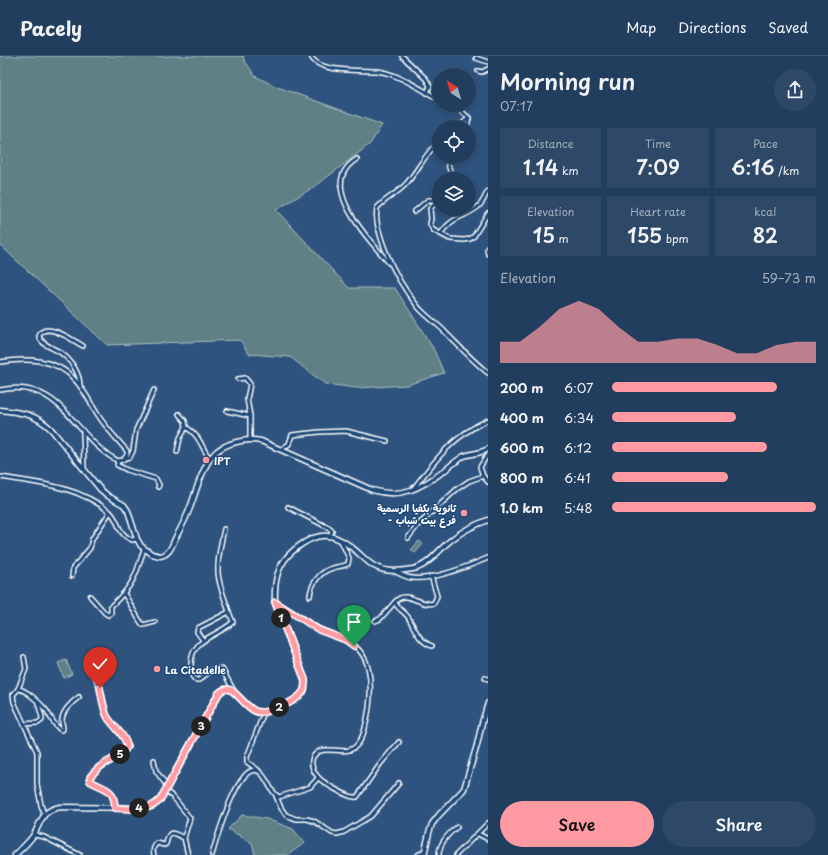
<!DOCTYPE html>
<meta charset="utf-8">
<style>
body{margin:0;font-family:"Playpen Sans","Playpen Sans Arabic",sans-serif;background:#2e4967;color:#f1f3f6;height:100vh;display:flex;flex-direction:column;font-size:15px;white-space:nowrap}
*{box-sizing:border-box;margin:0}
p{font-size:13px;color:#a2aebc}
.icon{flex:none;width:22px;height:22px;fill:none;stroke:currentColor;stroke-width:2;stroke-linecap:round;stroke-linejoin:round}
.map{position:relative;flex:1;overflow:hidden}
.panel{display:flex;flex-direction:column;background:#223e5e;width:340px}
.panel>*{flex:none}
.needle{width:26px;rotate:323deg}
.buttons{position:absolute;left:432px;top:12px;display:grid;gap:8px}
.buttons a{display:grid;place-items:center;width:44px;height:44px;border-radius:50%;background:#223e5e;box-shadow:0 2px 6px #0003,0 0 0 1px #3f5773;font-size:20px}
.pin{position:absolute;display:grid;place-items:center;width:34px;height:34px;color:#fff;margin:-41px -17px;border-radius:50% 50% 50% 0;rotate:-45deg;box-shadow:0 0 4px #0007}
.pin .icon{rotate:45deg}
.km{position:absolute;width:20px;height:20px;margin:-10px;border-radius:50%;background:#222;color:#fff;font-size:11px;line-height:20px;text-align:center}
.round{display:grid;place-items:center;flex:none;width:42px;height:42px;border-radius:21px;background:#2e4967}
.headline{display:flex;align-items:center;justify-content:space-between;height:68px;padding:0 12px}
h1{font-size:22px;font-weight:600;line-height:30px}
.figures{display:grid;grid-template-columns:repeat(3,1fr);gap:6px;height:68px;padding:4px 12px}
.figures div{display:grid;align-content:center;border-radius:0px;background:#2e4967;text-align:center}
.figures b{font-size:20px;font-weight:600}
.figures small{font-size:11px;font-weight:400}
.figures p{font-size:11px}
.chart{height:112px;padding:8px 12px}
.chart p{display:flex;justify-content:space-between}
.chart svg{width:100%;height:72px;margin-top:4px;fill:#ff9aa2;opacity:.7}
.primary-button{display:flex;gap:8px;margin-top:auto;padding:8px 12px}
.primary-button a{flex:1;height:46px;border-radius:24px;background:#ff9aa2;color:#111;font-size:16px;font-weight:600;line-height:46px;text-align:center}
.primary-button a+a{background:#2e4967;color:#f1f3f6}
ul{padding:0 12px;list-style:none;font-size:13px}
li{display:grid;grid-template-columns:64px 48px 1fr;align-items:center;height:30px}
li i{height:10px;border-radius:5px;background:#ff9aa2}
header{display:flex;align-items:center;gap:24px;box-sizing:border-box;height:56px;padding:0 20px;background:#223e5e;border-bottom:1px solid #3f5773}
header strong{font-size:19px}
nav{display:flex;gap:22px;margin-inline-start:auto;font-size:14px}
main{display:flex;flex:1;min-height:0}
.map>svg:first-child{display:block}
.green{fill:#5e8084;stroke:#aec0c2}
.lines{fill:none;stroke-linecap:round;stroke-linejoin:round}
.minor-casing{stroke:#fff;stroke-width:6}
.tertiary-casing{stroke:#fff;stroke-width:7}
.minor{stroke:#1f4a7a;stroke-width:3}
.tertiary{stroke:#1f4a7a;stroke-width:4}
.route-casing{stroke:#fff;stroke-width:8}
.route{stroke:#ff9aa2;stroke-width:5}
.poi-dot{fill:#ff9aa2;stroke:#1f4a7a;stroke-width:1.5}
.labels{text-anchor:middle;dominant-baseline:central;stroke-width:3;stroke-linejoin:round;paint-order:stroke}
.poi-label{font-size:10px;font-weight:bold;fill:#fff;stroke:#1f4a7a;text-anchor:start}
</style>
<header>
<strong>Pacely</strong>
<nav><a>Map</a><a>Directions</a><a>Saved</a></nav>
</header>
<main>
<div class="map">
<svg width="488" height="799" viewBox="0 0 488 799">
<rect width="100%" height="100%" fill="#2e537e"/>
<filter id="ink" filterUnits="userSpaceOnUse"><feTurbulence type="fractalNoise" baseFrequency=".025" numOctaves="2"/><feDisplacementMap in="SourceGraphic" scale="8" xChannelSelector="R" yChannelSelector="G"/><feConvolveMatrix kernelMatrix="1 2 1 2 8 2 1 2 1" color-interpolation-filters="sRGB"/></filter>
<g filter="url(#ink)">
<g class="green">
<path d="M0 0H244L243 2 255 20 275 30 382 69 370 88 317 129 276 154 349 232H395L433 292 444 317 407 329 357 332 325 328 290 301 249 298 240 284 107 289 0 189Z"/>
<path d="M419 485 423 488 415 497 411 494Z"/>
<path d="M66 604 72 618 64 622 58 607Z"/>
<path d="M242 759 267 763 293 773 305 787 287 799H255L252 787 228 773Z"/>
</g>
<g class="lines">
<defs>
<g id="minor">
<path d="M311 0C317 17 362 14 377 15 399 18 420 33 439 43"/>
<path d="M402 0 426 23 430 30 427 37"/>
<path d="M476 2 488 6"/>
<path d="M478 15 482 16 488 13"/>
<path d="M451 49 460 54 469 62 467 71"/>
<path d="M458 71 469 62"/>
<path d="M439 86C425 97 418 115 406 128 398 137 386 142 377 152 375 164 379 175 382 185 390 209 403 233 419 252 427 261 438 268 446 277 460 291 473 305 488 317"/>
<path d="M446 101 450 115V123"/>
<path d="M357 103C314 129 370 184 389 207"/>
<path d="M439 143 430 153 431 163 430 168 433 174 450 183 464 184 470 183 474 180 488 157"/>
<path d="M414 156 428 144H438"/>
<path d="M441 177C453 160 464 162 478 151 483 147 485 140 488 135"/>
<path d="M488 191 487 194 488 198"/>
<path d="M0 306C28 302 57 302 76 325 85 335 91 348 98 359 106 372 117 383 127 395V399L123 404 118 405C73 382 63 321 0 334"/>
<path d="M238 323 245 322 250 328 247 343 250 360V384"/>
<path d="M80 330C80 317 71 304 61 297 54 292 41 289 39 280 45 264 74 285 83 290"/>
<path d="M227 355 250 360"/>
<path d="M179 358 185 365 186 371C201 381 200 389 210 403"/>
<path d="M83 376 84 412"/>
<path d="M282 393 289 388 292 379 319 376 346 375 387 385"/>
<path d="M177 396 180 382 186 371"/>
<path d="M488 398 480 411 483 420 488 426"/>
<path d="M125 402 130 401 133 395 136 374 154 334"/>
<path d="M118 405 117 409 127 414 156 423 159 429 158 431"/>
<path d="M0 421C39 427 78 430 110 456 120 465 116 477 132 484L137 483"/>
<path d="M413 433C436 403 453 380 488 364"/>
<path d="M288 451 329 472 332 475 330 480"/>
<path d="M224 473C221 488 217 502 218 517 219 530 225 543 229 556"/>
<path d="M408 482 418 469 457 433 469 425 483 420"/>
<path d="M394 515C400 518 405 521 412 522 432 525 469 510 488 502"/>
<path d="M72 520 73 512 90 492 92 483 110 456"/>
<path d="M431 520 437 540 434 547C422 552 406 532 395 546 397 553 404 555 408 561 415 572 418 585 432 590"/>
<path d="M124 538C129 544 139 566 143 569L155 566"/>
<path d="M90 540 105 557 108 559 111 557V550C133 530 136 520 144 493"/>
<path d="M310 540C311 528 320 515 333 512 338 510 343 511 348 508L349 502 341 485"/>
<path d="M275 546C291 554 304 565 319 573 328 578 338 580 347 585 372 597 372 627 369 652 367 663 365 680 357 689 345 703 323 685 313 701 310 707 313 716 318 721 323 727 350 743 357 741L381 707 399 686"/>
<path d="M375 565 380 563 395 546"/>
<path d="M203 584 197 576 198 572 229 556 233 566C217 581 190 582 191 610 191 616 191 621 196 624H199C206 619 213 610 222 613L234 635"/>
<path d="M105 596 93 599 90 604V609L100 632 107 660 124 683 127 688V691C119 705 98 707 89 723L90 725C105 734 114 731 115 752"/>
<path d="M485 622 488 623"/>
<path d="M18 633 26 613 24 601"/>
<path d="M24 668 38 667 42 664V661L38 647"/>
<path d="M154 704 156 715 167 730"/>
<path d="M258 714 247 706V701L264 656"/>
<path d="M165 734 174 742 190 762 184 782 188 799"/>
<path d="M276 740 281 752 286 759 296 763H307L314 765 332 777 337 778 344 776 371 760 399 727"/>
<path d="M44 758 41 749 37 728V696L14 646 13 639 18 633C26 633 41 648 46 654 51 661 54 670 61 674L63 673C63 670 62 668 62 666 61 656 72 646 79 641"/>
<path d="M478 778 488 783"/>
<path d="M34 779 44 781 80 799"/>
<path d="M154 799C152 795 154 790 157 787L164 789 166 788C169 772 173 777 184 782"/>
<path d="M212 799C216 785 238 705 258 715 268 720 269 736 279 741L310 731 318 722"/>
<path d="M418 799 424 795"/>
<path d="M439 799C439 787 448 778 457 771"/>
<path d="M456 799 488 767"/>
</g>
<g id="tertiary">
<path d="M0 354C22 357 34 357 51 373L100 433 108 440 124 449 128 455 137 483 141 490 152 498 160 500C169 499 172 490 175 483 181 472 187 461 191 449 196 435 203 410 213 399 223 387 246 382 261 385L372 434C401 443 421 432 444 415 450 410 457 404 464 400 472 397 480 398 488 393"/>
<path d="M15 799C21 793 28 787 33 780 42 766 40 755 60 751L147 752 153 750 160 744 219 637C222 634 227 632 231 634 240 640 245 650 255 655 265 660 296 646 303 636 305 633 305 628 305 624L275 546C274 526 277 508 294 494 317 475 333 475 355 494 361 499 367 506 374 510 386 517 400 515 413 513 429 510 438 494 451 484 462 475 474 469 488 464"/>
<path d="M424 799 429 777 432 768 439 759 464 733 477 689 482 667 488 647"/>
</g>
</defs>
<use href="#minor" class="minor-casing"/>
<use href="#tertiary" class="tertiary-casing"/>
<use href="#minor" class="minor"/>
<use href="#tertiary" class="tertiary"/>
</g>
</g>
<g class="lines" filter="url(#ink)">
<defs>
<path id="route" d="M100 632C102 641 103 654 108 662 114 671 127 681 127 691 122 700 112 703 104 708 99 711 94 716 90 721V725C105 734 114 731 115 752 130 753 149 756 160 744L219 637C222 634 227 632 231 634 240 640 245 650 255 655 265 660 296 646 303 636 305 633 305 628 305 624L275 546 319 574 346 584 354 590"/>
</defs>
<use href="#route" class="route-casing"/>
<use href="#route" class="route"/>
</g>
<g class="poi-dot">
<circle cx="206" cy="404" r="4"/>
<circle cx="464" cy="457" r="4"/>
<circle cx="157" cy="613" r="4"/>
</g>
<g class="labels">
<g class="poi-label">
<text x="214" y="404">IPT</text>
<text x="456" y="451" text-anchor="end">ثانوية بكفيا الرسمية<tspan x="456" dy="12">- فرع بيت شباب</tspan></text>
<text x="165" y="613">La Citadelle</text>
</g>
</g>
</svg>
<div class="buttons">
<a><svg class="needle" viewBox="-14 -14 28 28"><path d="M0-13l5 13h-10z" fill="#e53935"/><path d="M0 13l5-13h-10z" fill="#a2aebc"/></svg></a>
<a><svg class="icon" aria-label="locate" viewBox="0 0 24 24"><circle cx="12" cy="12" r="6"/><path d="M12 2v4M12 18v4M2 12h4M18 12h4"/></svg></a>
<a><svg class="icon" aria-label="layers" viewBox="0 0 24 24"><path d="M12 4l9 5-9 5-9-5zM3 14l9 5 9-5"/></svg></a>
</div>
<div class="pin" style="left:354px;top:590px;background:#1e9e55"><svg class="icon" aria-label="arrive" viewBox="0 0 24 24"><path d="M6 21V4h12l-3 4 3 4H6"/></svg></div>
<div class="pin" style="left:100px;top:632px;background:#d93025"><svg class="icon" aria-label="check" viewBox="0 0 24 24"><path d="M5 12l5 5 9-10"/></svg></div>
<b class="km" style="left:281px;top:562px">1</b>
<b class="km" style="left:279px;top:651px">2</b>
<b class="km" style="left:201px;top:670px">3</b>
<b class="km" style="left:139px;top:752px">4</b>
<b class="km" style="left:120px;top:698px">5</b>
</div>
<section class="panel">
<div class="headline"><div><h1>Morning run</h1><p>07:17</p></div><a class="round"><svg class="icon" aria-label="share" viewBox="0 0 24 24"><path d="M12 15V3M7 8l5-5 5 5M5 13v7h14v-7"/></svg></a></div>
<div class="figures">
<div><p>Distance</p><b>1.14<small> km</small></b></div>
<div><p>Time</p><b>7:09</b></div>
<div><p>Pace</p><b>6:16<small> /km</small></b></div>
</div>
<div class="figures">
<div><p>Elevation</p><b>15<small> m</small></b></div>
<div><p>Heart rate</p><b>155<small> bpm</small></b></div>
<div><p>kcal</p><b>82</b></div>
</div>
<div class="chart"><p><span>Elevation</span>59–73 m</p>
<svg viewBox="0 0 160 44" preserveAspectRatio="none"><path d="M0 44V31L10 31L20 22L30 11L40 6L50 11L60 22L70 31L80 31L90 29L100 29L110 33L120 38L130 38L140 33L150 31L160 31V44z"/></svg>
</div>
<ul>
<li><b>200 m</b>6:07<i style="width:81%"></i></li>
<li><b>400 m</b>6:34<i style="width:61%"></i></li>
<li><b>600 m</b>6:12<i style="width:76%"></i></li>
<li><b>800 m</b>6:41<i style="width:57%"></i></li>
<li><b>1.0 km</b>5:48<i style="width:100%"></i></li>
</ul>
<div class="primary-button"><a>Save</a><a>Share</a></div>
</section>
</main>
